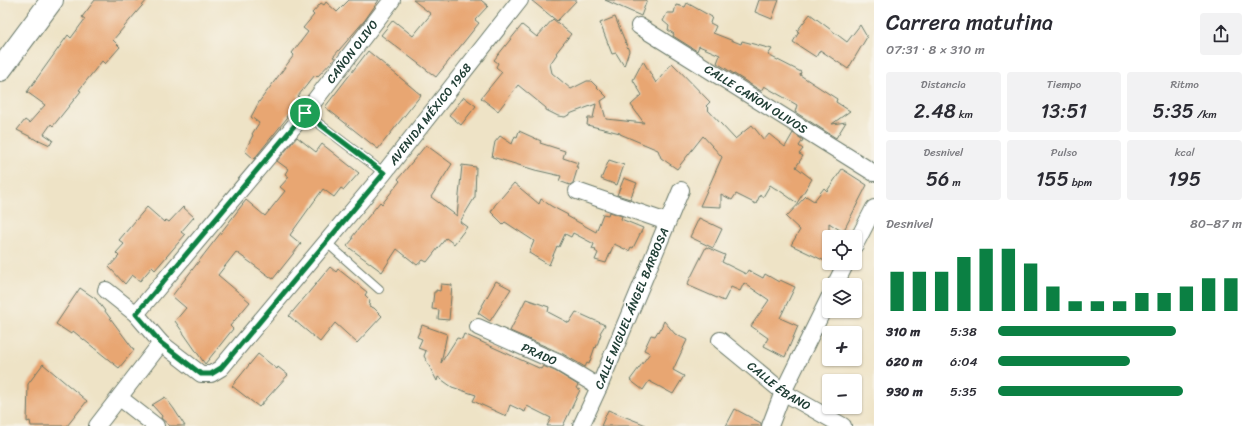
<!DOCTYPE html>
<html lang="es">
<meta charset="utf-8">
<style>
body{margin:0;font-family:Sriracha,sans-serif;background:#f2f2f3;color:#2b2b33;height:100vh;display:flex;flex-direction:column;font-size:15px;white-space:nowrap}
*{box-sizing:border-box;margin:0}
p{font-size:13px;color:#7c7c81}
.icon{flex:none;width:22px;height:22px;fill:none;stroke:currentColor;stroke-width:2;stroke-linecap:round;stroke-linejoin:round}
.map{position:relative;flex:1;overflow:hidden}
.details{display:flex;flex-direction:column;background:#fff;width:380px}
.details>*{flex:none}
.tools{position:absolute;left:822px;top:230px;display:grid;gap:8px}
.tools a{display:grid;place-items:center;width:40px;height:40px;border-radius:4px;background:#fff;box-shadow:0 1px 3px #0004;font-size:20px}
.pin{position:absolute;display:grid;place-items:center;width:34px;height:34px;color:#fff;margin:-17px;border:2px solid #fff;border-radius:50%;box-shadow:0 1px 4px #0007}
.round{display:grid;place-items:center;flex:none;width:42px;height:42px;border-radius:4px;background:#f2f2f3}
.summary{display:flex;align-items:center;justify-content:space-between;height:68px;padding:0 12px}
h1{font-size:22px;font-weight:600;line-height:30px}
.metrics{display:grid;grid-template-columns:repeat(3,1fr);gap:6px;height:68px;padding:4px 12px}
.metrics div{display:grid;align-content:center;border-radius:4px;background:#f2f2f3;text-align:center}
.metrics b{font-size:20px;font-weight:600}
.metrics small{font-size:11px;font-weight:400}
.metrics p{font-size:11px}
.chart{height:112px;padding:8px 12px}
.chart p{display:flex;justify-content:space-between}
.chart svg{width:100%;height:72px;margin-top:4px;stroke:#0b8043;stroke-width:6}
ul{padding:0 12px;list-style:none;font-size:13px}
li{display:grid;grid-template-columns:64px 48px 1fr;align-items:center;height:30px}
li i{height:10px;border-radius:5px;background:#0b8043}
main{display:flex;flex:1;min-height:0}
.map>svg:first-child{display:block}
.building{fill:#e8a672}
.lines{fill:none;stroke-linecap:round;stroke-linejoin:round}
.service-casing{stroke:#677767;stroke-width:10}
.minor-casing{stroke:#677767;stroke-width:18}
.secondary-casing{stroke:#677767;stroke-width:24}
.service{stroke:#fff;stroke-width:8}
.minor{stroke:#fff;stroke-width:16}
.secondary{stroke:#fff;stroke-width:22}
.route-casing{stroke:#fff;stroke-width:8}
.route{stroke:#0b8043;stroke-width:5}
.labels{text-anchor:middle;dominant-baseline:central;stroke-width:3;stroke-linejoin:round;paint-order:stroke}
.street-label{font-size:12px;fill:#1f3d34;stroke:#f7f3e8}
</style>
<main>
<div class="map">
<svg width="874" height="426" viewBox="0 0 874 426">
<rect width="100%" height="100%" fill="#f7f3e8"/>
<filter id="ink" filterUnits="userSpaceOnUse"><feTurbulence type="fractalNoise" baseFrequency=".025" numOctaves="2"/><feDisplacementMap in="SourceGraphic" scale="8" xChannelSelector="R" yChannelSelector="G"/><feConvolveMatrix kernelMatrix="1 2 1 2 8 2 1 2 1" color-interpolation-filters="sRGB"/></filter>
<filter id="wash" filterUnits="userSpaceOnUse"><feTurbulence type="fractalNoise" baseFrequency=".012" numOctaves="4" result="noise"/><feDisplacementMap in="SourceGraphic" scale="16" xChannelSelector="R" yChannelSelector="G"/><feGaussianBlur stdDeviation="0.9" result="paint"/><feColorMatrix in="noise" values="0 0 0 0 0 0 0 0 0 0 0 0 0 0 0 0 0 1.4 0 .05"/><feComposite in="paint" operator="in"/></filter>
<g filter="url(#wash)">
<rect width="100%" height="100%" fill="#eee3c6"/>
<g id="blocks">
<g class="building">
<path d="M95 0H147L113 40 120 47 105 64 102 61 79 90 81 91 53 126 51 124 44 134 53 140 50 145 39 140 38 141 33 138 17 130 25 120 29 123 45 105 27 92 68 35 71 38 85 19 82 17Z"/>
<path d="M349 0H379L365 20 333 57 335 58 317 77 315 75 298 96 301 99 286 117 287 118 254 159 245 151 253 135 252 134 259 123 251 117 259 102 294 55 292 53 308 32 303 28 314 15 312 13 321 3 324 5 326 2 337 12Z"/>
<path d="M413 0H481L488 6 475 20 479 23 436 77 381 35 393 20 413 36 431 14Z"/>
<path d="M531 0H577L557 21Z"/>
<path d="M605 0H647L641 16Z"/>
<path d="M759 0H779L772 19 755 12Z"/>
<path d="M687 3 712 17 710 23 716 26 713 33 741 44 742 41 772 49 768 55 801 72 800 75 837 99 836 102 850 111 832 124 846 122 836 138 795 112 797 105 764 86 761 91 717 63 720 55 699 46 697 51 673 36 674 34 668 30 669 26 663 21 667 13H674L676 5 685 7Z"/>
<path d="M810 14 847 42 860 25 867 37 848 69 820 50 816 57 793 42 799 32 797 31Z"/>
<path d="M615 17 629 51 624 66 616 53 612 54 600 23Z"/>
<path d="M553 19 571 34 556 53 557 54 550 64 552 73 571 89 587 81H591L607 97 601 101 606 119 644 123 631 105 642 95 633 80 643 61 656 83 672 63 710 102 706 106 709 109 708 110 735 139 752 125 764 140 769 134 785 147 793 133 803 140 799 146 803 149 799 154 803 156 796 167 812 179 797 203 776 188V189L770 185 763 197 760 195 756 204 736 194 732 200 721 194V207L700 206 722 157 703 136 677 169 661 158 658 150 620 134V133L587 125 588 118H593L596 104 572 113 565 117 558 116 546 110V108L518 85 498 111 481 98 502 72 496 67 498 63 494 60 522 25 537 37Z"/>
<path d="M368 51 421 95 378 149 325 107Z"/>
<path d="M464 97 476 106 461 125 449 115Z"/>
<path d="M519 131 541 141 540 143 565 151 563 158 578 163 576 167H578L573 183 570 185 559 181 561 176 535 170 492 157 495 142 500 136 512 144 515 136 517 137Z"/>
<path d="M297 137 316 152 322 144 359 173 344 190 341 188 334 197 323 189 290 235 301 244 273 279 236 252 218 275 250 302 230 326 233 329 205 364 175 321 186 308 172 296 246 200 265 216 285 191 280 187 289 177 285 174 288 169 277 161Z"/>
<path d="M426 145 452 164 431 197 457 216 462 165 476 167 475 197 460 222 467 227 454 244 446 238 427 262 423 260 417 265 397 249 382 272 347 246 353 239 352 237 380 202 382 204 400 181 398 179Z"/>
<path d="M609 160 624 165 617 185 601 179Z"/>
<path d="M842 169 867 185 843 232 829 223V263L791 245 800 230 786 217 806 196 814 201 824 188 827 191Z"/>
<path d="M624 178 637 183 630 199 617 195Z"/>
<path d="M514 183 539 204 541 199 551 206 568 215 567 216 596 232 603 214 608 215 609 212 622 216 621 219 643 228 633 248 631 247 629 251 614 244 606 263 595 260 598 253 595 251 596 250 592 249 594 244 573 233 571 237 565 234 559 247 557 246 549 265 529 253 534 241 505 222 503 224 491 212 495 205Z"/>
<path d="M147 207 164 222 166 220 169 222 183 207 194 217 181 232 185 235 155 270 152 267 140 281 132 275 125 284 109 267 119 256 116 253 124 244 119 240Z"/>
<path d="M699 218 722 229 713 248 690 237Z"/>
<path d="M706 247 725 255 722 262 746 274 748 270 763 278 765 274 779 282 780 280 795 287 780 318 798 326 785 357 764 346 768 338 751 326 769 300 744 283 740 291 731 287 724 301 687 285Z"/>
<path d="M330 267 336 272 338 269 367 292 365 295 370 300 369 306 374 308 382 316 357 343 335 323 320 342 289 316Z"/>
<path d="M496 281 511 289 490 321 478 313Z"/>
<path d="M441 284 452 285 449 320 438 319 439 310 432 309 434 292H436V290L440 291Z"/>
<path d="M80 288 96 299 134 350 119 368 73 331 71 334 56 324Z"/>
<path d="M526 299 549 307 548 312 569 323 576 312 605 325 600 333 601 334 596 348 595 347 589 364 587 363 585 367 563 354 510 331Z"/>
<path d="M664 321 675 334 687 340 673 370 684 376 673 394 649 381 643 390 630 380 650 353 644 350 651 335 655 336 658 331 659 332Z"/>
<path d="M422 325 447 334 441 363 457 338 462 339 464 334 541 369 543 366 555 371 578 385 576 388 580 390 563 426H547L551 418 527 406 525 412 510 405 506 416 473 401 476 395 452 387 438 377 437 381 424 356 426 351 418 348 422 339 417 337Z"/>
<path d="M258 354 277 369 278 367 288 375 259 407 232 386Z"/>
<path d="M43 364 87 401 67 426H31L30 421 27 422 28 384Z"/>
<path d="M165 397 174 409 185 426H170L161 418 162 416 152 405Z"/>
<path d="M735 409 761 423V426H726Z"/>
<path d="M608 410 646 425V426H601Z"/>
</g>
</g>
</g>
<g filter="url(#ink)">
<use href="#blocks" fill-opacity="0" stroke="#677767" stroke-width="1"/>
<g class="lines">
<defs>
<g id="service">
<path d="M305 113 384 173"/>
<path d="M326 242 379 289"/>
</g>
<g id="minor">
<path id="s1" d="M639 26 874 173"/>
<path d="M577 191 667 222"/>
<path d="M855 245 874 208"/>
<path d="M835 285 846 263"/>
<path id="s2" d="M106 290 136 314 161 343 201 374H211L221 368 384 173 520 0"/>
<path id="s3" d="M136 314 305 113 392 0"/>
<path id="s4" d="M478 327 559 363 599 387"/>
<path id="s5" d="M720 340 783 392 843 426"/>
<path d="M120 398 156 426"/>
<path d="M97 426 161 343"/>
<path id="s6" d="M581 426 599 387 681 190"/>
<path d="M770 426 783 392 829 298"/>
</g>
<path id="secondary" d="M0 70 52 0"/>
</defs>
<use href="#service" class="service-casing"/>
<use href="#minor" class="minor-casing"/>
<use href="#secondary" class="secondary-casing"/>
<use href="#service" class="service"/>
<use href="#minor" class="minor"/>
<use href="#secondary" class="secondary"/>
</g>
</g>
<g class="lines" filter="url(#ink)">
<defs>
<path id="route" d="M305 113 384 173 221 368 211 374H201L161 343 136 314Z"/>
</defs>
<use href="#route" class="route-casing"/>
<use href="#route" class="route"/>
</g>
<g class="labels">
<g class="street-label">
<text stroke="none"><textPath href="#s3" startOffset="340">CAÑON OLIVO</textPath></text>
<text stroke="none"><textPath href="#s1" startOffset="138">CALLE CAÑON OLIVOS</textPath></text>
<text stroke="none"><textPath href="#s2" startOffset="478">AVENIDA MÉXICO 1968</textPath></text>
<text stroke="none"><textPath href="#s6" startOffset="128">CALLE MIGUEL ÁNGEL BARBOSA</textPath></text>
<text stroke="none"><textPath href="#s4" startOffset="67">PRADO</textPath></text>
<text stroke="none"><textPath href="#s5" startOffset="75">CALLE ÉBANO</textPath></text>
</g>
</g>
</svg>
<div class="tools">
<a><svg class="icon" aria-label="locate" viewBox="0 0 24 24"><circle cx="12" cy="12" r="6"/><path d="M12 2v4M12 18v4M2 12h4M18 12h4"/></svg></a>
<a><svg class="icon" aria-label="layers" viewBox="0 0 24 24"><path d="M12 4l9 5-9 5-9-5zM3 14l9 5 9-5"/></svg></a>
<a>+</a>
<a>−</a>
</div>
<div class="pin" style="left:305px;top:113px;background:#1e9e55"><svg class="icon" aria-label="arrive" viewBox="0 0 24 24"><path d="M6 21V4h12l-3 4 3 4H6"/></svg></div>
</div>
<section class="details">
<div class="summary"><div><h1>Carrera matutina</h1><p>07:31 · 8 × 310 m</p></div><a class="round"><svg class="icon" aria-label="share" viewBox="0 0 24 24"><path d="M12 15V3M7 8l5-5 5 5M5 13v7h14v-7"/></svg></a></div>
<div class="metrics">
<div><p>Distancia</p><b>2.48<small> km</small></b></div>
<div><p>Tiempo</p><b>13:51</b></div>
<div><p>Ritmo</p><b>5:35<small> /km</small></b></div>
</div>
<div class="metrics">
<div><p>Desnivel</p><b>56<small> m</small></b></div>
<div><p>Pulso</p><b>155<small> bpm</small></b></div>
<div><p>kcal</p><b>195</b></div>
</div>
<div class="chart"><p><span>Desnivel</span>80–87 m</p>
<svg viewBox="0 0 160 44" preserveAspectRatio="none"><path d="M5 44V20M15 44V20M25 44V20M35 44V11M45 44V6M55 44V6M65 44V15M75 44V29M85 44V38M95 44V38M105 44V38M115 44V33M125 44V33M135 44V29M145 44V24M155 44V24"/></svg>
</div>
<ul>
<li><b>310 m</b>5:38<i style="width:73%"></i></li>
<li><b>620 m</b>6:04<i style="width:54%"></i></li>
<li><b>930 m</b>5:35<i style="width:76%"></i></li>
</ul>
</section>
</main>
